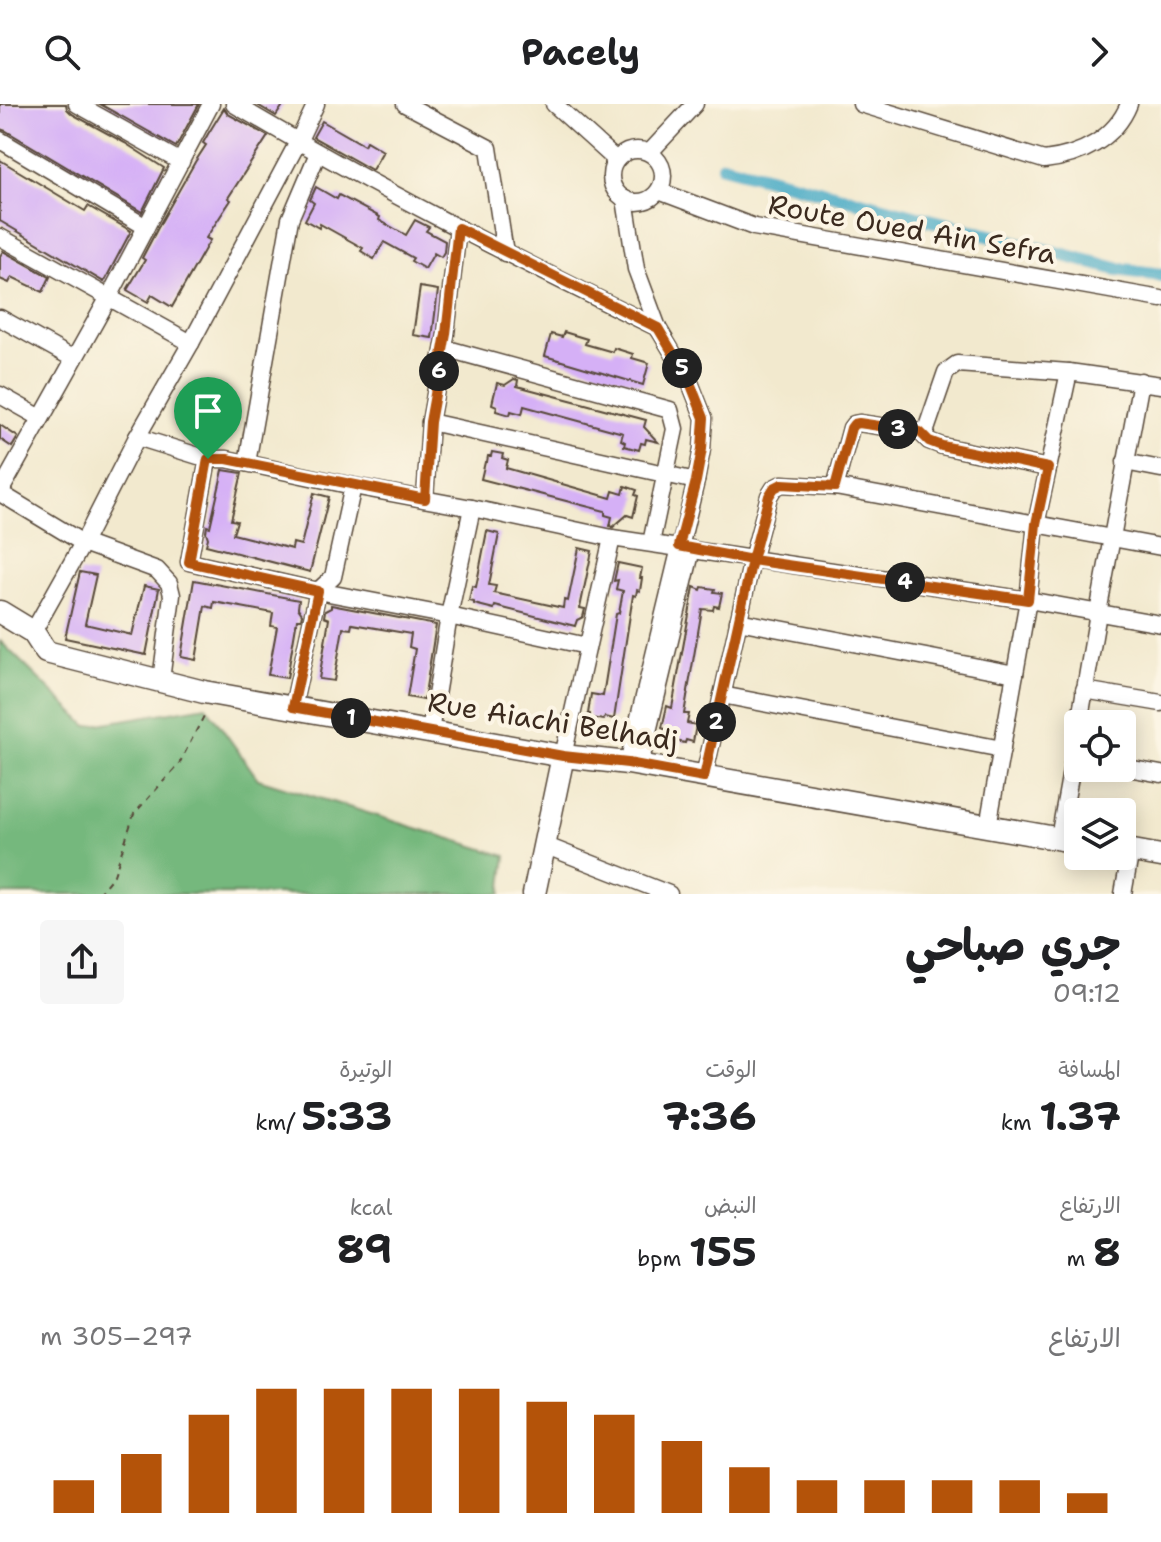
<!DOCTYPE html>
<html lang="ar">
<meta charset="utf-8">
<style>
body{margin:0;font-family:"Shantell Sans","Playpen Sans Arabic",sans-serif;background:#f6f6f6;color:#202124;direction:rtl;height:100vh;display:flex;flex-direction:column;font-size:30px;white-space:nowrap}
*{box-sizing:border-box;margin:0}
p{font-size:26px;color:#757577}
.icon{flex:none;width:44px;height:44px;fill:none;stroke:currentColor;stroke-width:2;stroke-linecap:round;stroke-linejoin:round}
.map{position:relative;height:790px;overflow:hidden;direction:ltr}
.details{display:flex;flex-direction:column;background:#fff;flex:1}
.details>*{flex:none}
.controls{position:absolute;left:1064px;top:606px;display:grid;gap:16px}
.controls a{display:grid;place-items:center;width:72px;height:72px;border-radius:8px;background:#fff;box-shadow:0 4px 20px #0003;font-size:40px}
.pin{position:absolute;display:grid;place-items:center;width:68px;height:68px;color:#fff;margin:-82px -34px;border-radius:50% 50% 50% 0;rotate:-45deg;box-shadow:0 0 8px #0007}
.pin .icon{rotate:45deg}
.km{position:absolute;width:40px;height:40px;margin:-20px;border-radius:50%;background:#222;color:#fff;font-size:22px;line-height:40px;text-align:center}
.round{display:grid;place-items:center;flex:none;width:84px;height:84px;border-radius:8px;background:#f6f6f6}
.headline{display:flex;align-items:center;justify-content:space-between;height:136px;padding:0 40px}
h1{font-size:44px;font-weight:700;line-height:60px}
.stats{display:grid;grid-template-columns:repeat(3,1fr);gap:12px;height:136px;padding:8px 40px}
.stats div{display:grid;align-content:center}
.stats b{font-size:40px;font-weight:700}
.stats small{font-size:22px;font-weight:400}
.stats p{font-size:22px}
.chart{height:224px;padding:16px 40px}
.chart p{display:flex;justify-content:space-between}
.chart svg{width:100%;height:144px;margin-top:8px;stroke:#b45309;stroke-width:6}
header{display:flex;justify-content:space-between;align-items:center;height:104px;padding:0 40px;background:#fff;font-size:36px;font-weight:700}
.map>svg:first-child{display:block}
.forest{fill:#74b87d;stroke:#58714e;stroke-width:2}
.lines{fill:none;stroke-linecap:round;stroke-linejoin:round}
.canal{stroke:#45a9c5;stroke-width:14}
.building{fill:#d5b0f6}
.street-casing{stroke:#564738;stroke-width:19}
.secondary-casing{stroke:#564738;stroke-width:25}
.path{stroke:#564738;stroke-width:2;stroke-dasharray:6 6;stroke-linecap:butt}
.street{stroke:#fff;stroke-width:16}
.secondary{stroke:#fff;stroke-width:22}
.route-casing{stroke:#fff;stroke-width:16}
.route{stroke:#b45309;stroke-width:10}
.labels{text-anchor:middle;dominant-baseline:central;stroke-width:8;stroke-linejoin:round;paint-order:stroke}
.street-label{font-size:28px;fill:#3b2a1e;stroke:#fcf5e5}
</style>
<header><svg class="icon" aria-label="forward" viewBox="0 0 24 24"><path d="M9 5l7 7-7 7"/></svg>Pacely<svg class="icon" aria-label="search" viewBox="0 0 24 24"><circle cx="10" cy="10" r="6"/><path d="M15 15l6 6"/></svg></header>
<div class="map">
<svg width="1161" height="790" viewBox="0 0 1161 790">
<rect width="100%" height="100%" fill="#fcf5e5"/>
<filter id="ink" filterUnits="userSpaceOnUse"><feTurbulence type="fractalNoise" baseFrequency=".0125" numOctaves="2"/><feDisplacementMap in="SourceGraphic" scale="16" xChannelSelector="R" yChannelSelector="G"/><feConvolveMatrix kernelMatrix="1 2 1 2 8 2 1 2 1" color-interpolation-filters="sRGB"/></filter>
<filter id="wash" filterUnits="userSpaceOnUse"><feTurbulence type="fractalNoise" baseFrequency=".006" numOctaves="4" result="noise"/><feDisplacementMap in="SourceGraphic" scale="32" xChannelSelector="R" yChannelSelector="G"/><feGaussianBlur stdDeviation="1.8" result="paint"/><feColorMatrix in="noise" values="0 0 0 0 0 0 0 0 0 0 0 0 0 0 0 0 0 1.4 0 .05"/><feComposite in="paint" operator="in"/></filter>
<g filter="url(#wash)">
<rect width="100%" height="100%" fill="#f2e9ce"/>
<path class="forest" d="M0 537 87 622 206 602 258 675 506 752 501 790H0Z"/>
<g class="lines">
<path class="canal" d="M723 62 1117 165 1161 171"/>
</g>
<g id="blocks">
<g class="building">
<path d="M0 0H66L67 5 72 10 125 39 164 64 142 108 6 27 0 25Z"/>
<path d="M100 0H199L176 43Z"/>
<path d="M256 0H284L276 12Z"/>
<path d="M224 4 228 10 268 32 228 94 231 96 206 134 210 136 172 203 152 191 148 198 127 186 145 156 142 154 161 118 195 58 206 41 203 39 208 30Z"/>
<path d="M322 17 364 41 366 37 383 47 372 66 313 33Z"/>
<path d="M0 56 85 107 88 102 131 127 104 178 0 117Z"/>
<path d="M316 83 337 95 339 91 380 113 379 116 406 131 415 116 429 123 426 127 445 137 444 148 441 153 434 149 425 165 411 157 413 154 384 138 374 155 361 147 363 144 320 120 319 124 305 116 314 99 310 96Z"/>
<path d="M3 147 50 173 43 188 12 173 9 179 0 175V152Z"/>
<path d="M420 183 438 186 432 234 413 231Z"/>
<path d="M564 228 587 235 585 240 613 248 614 244 633 250 632 254 649 259 643 281 545 252 551 230 562 233Z"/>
<path d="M514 275 518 276 517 282 646 316 644 323 658 338 646 335 645 340 641 339 639 346 624 342 625 338 621 336 623 329 524 302 522 310 511 307 510 311 496 307 497 302 492 300 497 279 505 281Z"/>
<path d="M0 321 18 333 12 343 0 335Z"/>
<path d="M492 348 503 350 502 354 508 356 506 364 611 394 613 387 623 390 625 382 637 386 635 391 638 392 633 413 627 411 613 423 610 422 612 413 605 411V407L481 375 485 358H487L488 352H491Z"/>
<path d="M223 366 242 369 231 416 237 417 233 430 292 445 293 439 301 441 314 389 329 393 310 468 206 441 208 434 206 428 207 422 210 423Z"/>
<path d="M487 427 499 430 489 481 496 482 494 489 563 504 564 496 568 497 579 444 592 447 580 504 585 505 583 513 577 516 575 522 495 502 494 505 474 500V498L469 497 472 482 476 483Z"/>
<path d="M618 459 642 464 640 474H642L640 487 637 486 636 492 633 491 614 615 605 613 604 616 590 614V610H588L591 590 603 592 616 510 619 509 623 487 616 485 618 476 614 477Z"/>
<path d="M80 468 96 471 85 520 132 531 144 482 159 485 146 551 65 534Z"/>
<path d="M194 476 299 496 298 504 302 510 301 515H297L287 574 268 571 277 523 271 522 273 509 214 498 213 504 205 502 196 556 181 553Z"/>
<path d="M694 483 701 486 702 483 715 485 714 488 722 489 719 503 714 502 713 506 702 505 684 610H689L687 619 696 621 693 638 686 636 685 639 663 634 665 625 662 624 667 602 672 604Z"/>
<path d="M331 501 436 521 424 596 407 593 415 545 409 543 411 530 352 520 351 525 343 524 334 577 319 575 329 515 324 513 325 507 331 504Z"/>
</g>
</g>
</g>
<g filter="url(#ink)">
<use href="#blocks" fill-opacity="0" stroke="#564738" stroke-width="2"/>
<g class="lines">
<defs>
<g id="street">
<path d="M77 0 181 58"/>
<path d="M234 0C372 82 514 154 658 224"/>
<path d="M405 0 489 44 505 149"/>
<path d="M554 0 616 56"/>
<path d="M861 0 1044 56C1080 52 1115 35 1129 0"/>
<path d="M0 36 146 123"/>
<circle cx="637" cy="72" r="26"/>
<path d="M650 48 695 0"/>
<path d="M659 87 754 123 1161 195"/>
<path d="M625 95 636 165 658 224 689 276 704 314 702 345 696 377 628 659"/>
<path d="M0 133 191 239"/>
<path d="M0 214 74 255"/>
<path d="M444 244 670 306 675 325 651 439"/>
<path d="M0 291 41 314"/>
<path d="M430 318 696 377"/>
<path d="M920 328 929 337 942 342 1048 364"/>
<path d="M137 333 208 355H227L353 382 472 404 612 434 1028 496 1161 520"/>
<path d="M208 355 189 458 318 487 293 603"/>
<path d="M1125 358 1161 365"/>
<path d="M247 359 290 115 318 49"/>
<path d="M353 382 333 473 318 487 449 512 472 404"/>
<path d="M835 383 851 324 854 320 859 319 920 328 926 326 946 268 957 260 1069 268 1161 281"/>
<path d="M0 388 109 193 211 0"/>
<path d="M0 389 83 439 157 466 169 479 172 491 161 576"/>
<path d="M425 395 430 318 446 230 458 124"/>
<path d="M738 517 1015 570"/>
<path d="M33 528 83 439 137 333 191 239 298 38 316 0"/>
<path d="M1084 586 1161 599"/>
<path d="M722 591 1002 645"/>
<path d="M1079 620 1098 509 1141 277"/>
<path d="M430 628 449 512 587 542"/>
<path d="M563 652 612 434"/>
<path d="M640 661 692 445"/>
<path d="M1122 663 1161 670"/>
<path d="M704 673 752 456 769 392 774 384 782 380 835 383 1161 443"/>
<path d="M988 722 1028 496 1036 420 1069 268"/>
<path d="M1059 734 1078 628"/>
<path d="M544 741 669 790"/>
<path d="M1123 790 1131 746"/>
</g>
<g id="secondary">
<path d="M0 508 33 528 46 548 204 588 563 652 628 659 1078 738"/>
<path d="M1122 745 1161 752"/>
<path d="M534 790 563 652"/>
</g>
</defs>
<use href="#street" class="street-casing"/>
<use href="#secondary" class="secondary-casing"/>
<path class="path" d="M98 790 114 771 134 710 179 660 206 608"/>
<use href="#street" class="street"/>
<use href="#secondary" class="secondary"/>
</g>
</g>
<g class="lines" filter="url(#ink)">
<defs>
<path id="route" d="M208 355 189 458 318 487 293 603 563 652 628 659 704 673 752 456 769 392 774 384 782 380 835 383 851 324 854 320 859 319 920 328 929 337 942 342 1048 364 1036 420 1028 496 752 456 679 442 696 377 702 345 704 314 689 276 658 224 458 124 446 230 430 318 425 395 227 355H208"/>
</defs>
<use href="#route" class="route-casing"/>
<use href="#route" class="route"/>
</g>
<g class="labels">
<g class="street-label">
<text transform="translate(912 125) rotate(10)">Route Oued Ain Sefra</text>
<text transform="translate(553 617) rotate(9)">Rue Aiachi Belhadj</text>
</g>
</g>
</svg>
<div class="controls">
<a><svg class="icon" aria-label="locate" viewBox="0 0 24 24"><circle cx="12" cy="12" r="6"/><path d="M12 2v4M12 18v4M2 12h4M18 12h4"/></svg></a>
<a><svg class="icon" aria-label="layers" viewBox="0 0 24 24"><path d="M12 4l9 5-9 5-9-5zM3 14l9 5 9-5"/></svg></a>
</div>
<div class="pin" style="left:208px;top:355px;background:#1e9e55"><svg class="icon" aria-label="arrive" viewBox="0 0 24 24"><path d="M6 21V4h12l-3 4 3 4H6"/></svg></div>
<b class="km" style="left:351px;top:614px">1</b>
<b class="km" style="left:716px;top:618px">2</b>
<b class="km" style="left:898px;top:325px">3</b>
<b class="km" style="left:905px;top:478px">4</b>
<b class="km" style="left:682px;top:264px">5</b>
<b class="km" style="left:439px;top:267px">6</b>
</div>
<section class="details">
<div class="headline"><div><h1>جري صباحي</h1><p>09:12</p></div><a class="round"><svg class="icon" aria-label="share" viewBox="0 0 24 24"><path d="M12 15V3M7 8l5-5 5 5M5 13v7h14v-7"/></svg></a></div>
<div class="stats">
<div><p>المسافة</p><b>1.37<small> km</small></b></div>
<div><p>الوقت</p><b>7:36</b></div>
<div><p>الوتيرة</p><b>5:33<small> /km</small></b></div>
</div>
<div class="stats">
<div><p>الارتفاع</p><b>8<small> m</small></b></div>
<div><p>النبض</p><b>155<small> bpm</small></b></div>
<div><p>kcal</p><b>89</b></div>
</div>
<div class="chart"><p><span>الارتفاع</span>297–305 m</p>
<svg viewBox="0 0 160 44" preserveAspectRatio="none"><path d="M5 44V34M15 44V26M25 44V14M35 44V6M45 44V6M55 44V6M65 44V6M75 44V10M85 44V14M95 44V22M105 44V30M115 44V34M125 44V34M135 44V34M145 44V34M155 44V38"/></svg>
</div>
</section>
